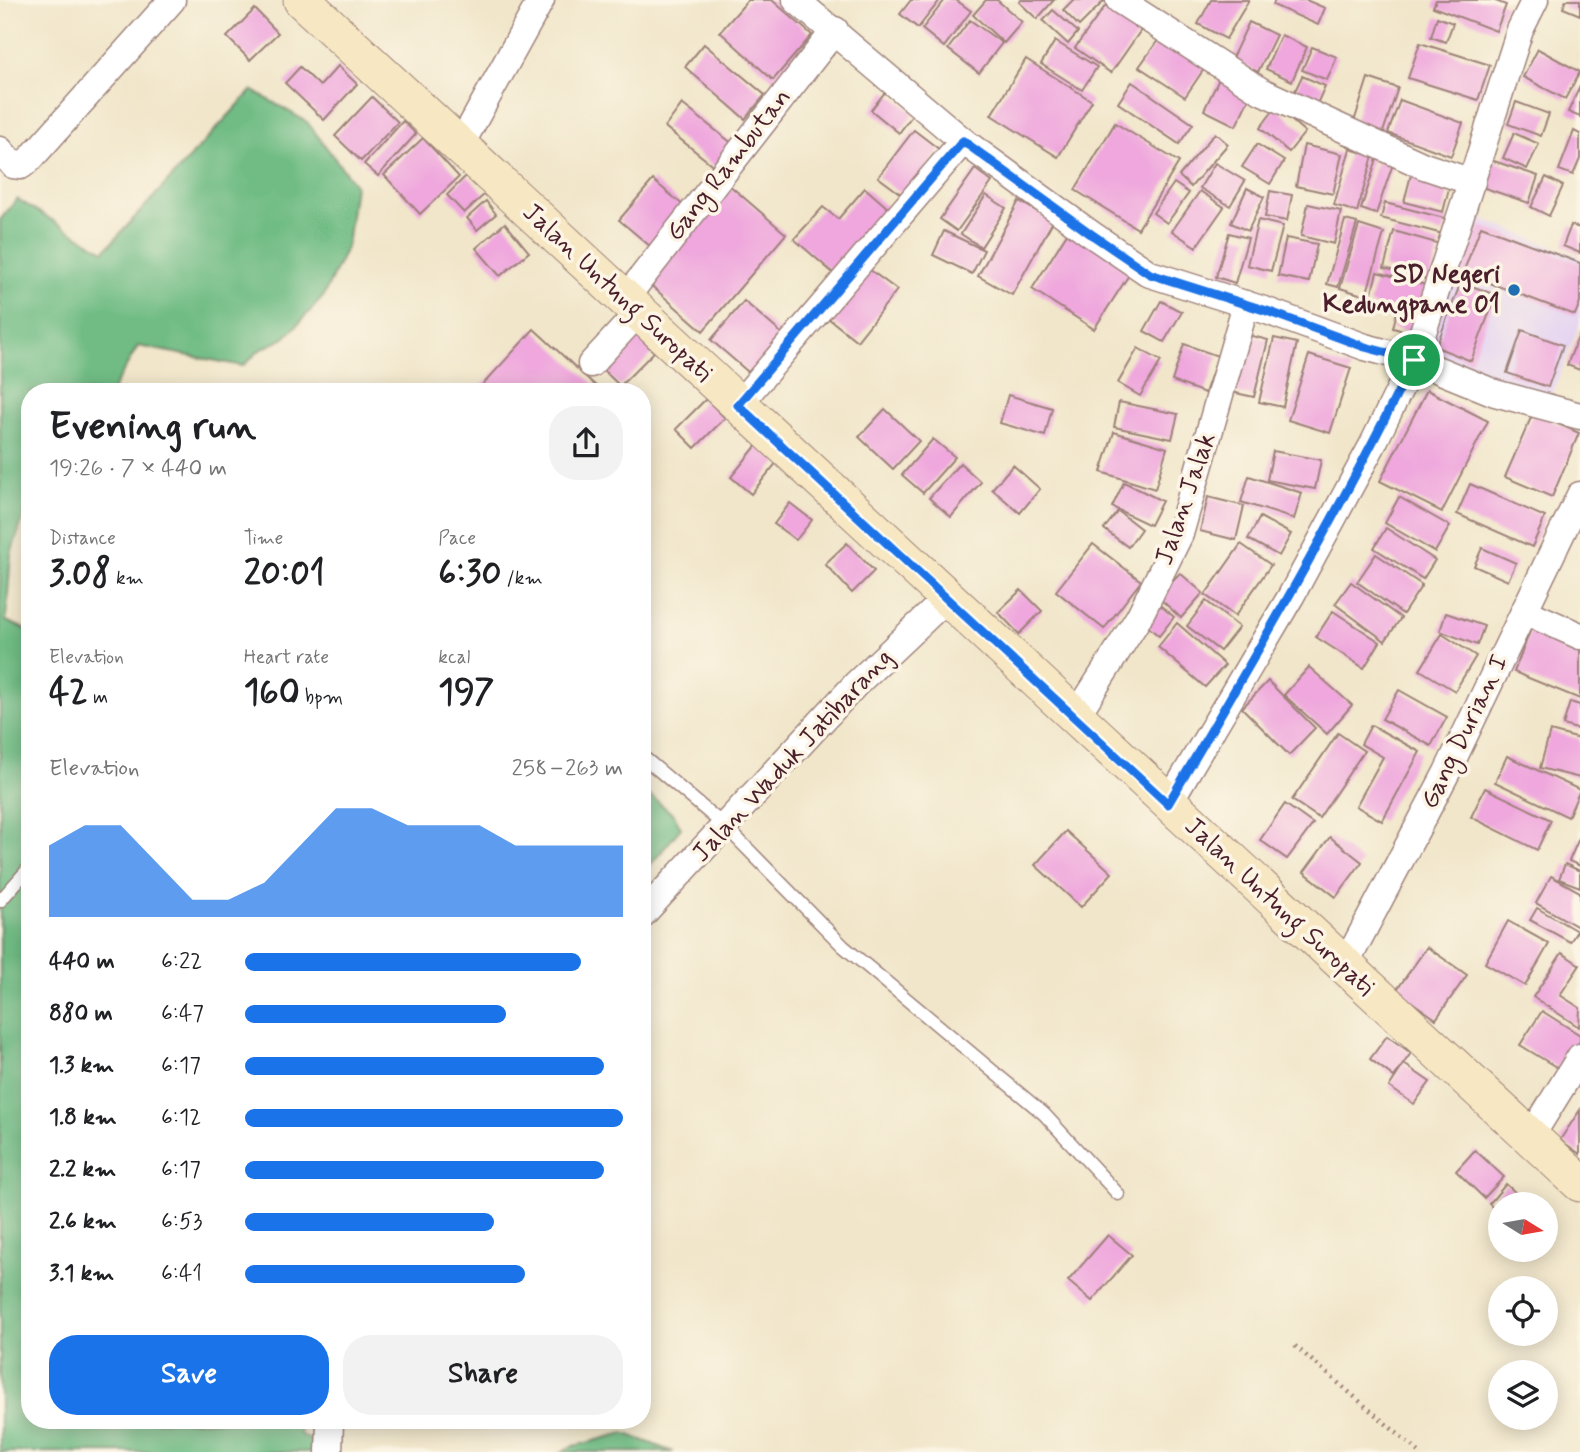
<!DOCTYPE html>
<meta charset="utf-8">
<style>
body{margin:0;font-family:Mynerve,sans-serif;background:#f2f2f2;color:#202124;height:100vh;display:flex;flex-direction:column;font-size:26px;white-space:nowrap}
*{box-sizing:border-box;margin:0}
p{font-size:23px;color:#757577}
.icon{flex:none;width:38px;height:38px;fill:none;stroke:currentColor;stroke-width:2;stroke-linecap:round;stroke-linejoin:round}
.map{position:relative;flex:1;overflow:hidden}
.details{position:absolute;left:21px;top:383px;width:630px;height:1046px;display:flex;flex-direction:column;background:#fff;border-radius:28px;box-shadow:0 4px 18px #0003}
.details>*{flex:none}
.needle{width:46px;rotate:101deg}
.controls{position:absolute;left:1488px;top:1192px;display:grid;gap:14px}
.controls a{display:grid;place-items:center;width:70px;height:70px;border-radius:50%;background:#fff;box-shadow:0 4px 18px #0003;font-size:35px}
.pin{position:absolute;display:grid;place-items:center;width:60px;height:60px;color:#fff;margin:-30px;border:4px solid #fff;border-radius:50%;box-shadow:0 2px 7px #0007}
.round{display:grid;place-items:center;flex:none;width:74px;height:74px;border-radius:28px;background:#f2f2f2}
.overview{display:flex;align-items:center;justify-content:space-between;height:119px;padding:0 28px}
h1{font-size:38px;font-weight:800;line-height:52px}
.stats{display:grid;grid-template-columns:repeat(3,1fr);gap:10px;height:119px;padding:7px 28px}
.stats div{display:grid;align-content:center}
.stats b{font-size:35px;font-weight:800}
.stats small{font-size:19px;font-weight:400}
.stats p{font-size:19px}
.chart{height:196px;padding:14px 28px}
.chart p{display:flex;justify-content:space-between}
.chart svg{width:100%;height:126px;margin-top:7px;fill:#1a73e8;opacity:.7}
.primary-button{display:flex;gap:14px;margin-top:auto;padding:14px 28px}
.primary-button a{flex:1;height:80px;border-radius:28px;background:#1a73e8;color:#fff;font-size:28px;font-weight:800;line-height:80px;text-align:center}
.primary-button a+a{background:#f2f2f2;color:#202124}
ul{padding:0 28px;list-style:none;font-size:23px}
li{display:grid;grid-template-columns:112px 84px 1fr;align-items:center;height:52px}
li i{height:18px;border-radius:9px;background:#1a73e8}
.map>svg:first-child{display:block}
.built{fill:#e4d3f2}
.forest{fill:#70bc84;stroke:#5d6e58;stroke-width:2}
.building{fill:#efa7dd}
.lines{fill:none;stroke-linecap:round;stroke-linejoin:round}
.lane-casing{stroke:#9e827a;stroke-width:15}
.street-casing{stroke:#9e827a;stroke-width:29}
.secondary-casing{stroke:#9e827a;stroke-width:39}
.path{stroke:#9e827a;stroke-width:4.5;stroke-dasharray:2 5;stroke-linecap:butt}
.lane{stroke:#fff;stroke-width:12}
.street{stroke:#fff;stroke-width:26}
.secondary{stroke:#f7e8c3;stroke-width:37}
.route-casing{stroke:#fff;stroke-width:14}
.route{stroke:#1a73e8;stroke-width:9}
.poi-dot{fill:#1f6fb2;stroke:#fcf5e5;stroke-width:2.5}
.labels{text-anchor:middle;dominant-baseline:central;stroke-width:7;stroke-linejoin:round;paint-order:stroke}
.street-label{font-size:26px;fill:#4a1f2b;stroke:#fcf5e5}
.poi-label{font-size:26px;font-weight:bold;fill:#4a1f2b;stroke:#fcf5e5;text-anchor:end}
</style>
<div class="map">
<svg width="1580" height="1452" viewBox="0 0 1580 1452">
<rect width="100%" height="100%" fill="#fcf5e5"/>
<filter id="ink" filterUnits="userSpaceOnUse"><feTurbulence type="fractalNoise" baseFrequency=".0143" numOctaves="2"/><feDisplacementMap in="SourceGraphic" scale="14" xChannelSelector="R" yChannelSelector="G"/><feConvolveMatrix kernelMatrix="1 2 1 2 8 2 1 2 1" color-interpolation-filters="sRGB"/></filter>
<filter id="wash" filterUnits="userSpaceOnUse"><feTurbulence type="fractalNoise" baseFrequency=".00686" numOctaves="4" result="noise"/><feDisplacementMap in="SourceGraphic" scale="28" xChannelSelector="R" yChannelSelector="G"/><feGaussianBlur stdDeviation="1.57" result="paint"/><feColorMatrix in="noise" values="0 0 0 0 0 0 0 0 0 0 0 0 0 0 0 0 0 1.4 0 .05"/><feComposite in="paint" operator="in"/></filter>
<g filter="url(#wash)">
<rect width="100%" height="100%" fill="#f1e6ca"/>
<path class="built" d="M1476 217 1580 257V323L1551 398 1425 350Z"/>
<g class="forest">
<path d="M252 90 307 122 355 185 347 246 323 297 285 338 261 349 243 366 138 346 111 392H30V497L11 554 6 621 30 631V1421H302L300 1434 330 1452H0V220L17 199 104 251Z"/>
<path d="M642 789 674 815 681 828 642 875Z"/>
<path d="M624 1433 673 1452H561L570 1447Z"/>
</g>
<g id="blocks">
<g class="building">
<path d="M748 0H772L812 35 773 80 720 32Z"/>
<path d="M911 0H940L918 28 900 14Z"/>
<path d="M945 0H956L971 11 944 47 922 29Z"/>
<path d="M986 0H997L1022 22 1004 43 973 15Z"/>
<path d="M1021 0H1054L1037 19 1019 2Z"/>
<path d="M1073 0H1102L1104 1 1079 26 1063 10Z"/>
<path d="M1211 0H1249L1226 39 1198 24Z"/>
<path d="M1275 0H1306L1325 8 1318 25 1273 5Z"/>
<path d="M1436 0H1493L1506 5 1496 31 1433 7Z"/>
<path d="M1566 0H1580V15L1563 8Z"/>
<path d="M1106 5 1141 30 1111 73 1075 48Z"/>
<path d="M255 9 278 33 250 60 227 37Z"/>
<path d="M1053 10 1078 32 1068 44 1043 21Z"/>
<path d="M1437 17 1453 23 1446 42 1431 37Z"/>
<path d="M970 20 1002 43 979 73 948 49Z"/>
<path d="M1249 22 1276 35 1258 72 1231 60Z"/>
<path d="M1281 35 1307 47 1292 81 1266 69Z"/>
<path d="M1161 36 1206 66 1185 97 1139 67Z"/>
<path d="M1055 41 1097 67 1082 90 1041 64Z"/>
<path d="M1420 43 1490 65 1478 100 1408 78Z"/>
<path d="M704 44 765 95 745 119 685 67Z"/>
<path d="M1312 47 1337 57 1327 80 1302 70Z"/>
<path d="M1538 49 1580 72 1565 99 1523 77Z"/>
<path d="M1026 59 1092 101 1058 157 991 115Z"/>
<path d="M338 66 357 84 324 120 285 83 300 67 320 86Z"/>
<path d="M1302 76 1325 86 1317 104 1294 93Z"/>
<path d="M1220 77 1252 92 1236 126 1204 110Z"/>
<path d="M1368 78 1398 88 1382 135 1353 125Z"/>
<path d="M1132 82 1193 124 1179 144 1118 103Z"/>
<path d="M1580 86V117L1568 112Z"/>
<path d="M886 91 914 113 899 133 871 110Z"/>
<path d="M372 97 398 122 361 161 335 136Z"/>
<path d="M1400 100 1463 123 1451 156 1388 133Z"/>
<path d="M1516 102 1549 114 1541 136 1508 124Z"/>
<path d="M682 104 738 148 720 171 665 127Z"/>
<path d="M1276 107 1305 132 1289 152 1260 128Z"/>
<path d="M403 121 416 134 378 176 364 164Z"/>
<path d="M1115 123 1179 162 1138 229 1075 190Z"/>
<path d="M914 130 940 150 905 197 878 177Z"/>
<path d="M1574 131 1580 134V159L1573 175 1559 170Z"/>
<path d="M1215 133 1228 144 1191 187 1179 176Z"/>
<path d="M1514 133 1539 144 1527 169 1503 158Z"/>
<path d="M423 138 459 177 420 214 384 175Z"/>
<path d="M1257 144 1284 161 1270 184 1242 167Z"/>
<path d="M1304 145 1342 154 1333 194 1296 186Z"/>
<path d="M1350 149 1373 156 1357 212 1334 205Z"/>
<path d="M1378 156 1394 161 1376 214 1361 209Z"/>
<path d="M1491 160 1538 176 1529 203 1482 187Z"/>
<path d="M1215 163 1245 181 1230 206 1200 188Z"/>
<path d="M975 169 992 182 957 231 940 219Z"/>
<path d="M1412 171 1451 181 1443 212 1404 202Z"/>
<path d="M467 175 485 194 464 213 447 195Z"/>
<path d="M1546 177 1563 186 1549 216 1531 207Z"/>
<path d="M653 180 684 206 650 246 619 220Z"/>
<path d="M1174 183 1189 193 1167 223 1153 213Z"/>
<path d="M728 184 786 234 703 331 646 281Z"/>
<path d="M865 188 896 215 840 279 794 239 823 207 838 219Z"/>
<path d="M1247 188 1264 197 1248 231 1231 223Z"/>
<path d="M1200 191 1224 207 1196 247 1172 231Z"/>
<path d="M1270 191 1292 195 1287 221 1265 217Z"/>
<path d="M986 195 1006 208 981 247 961 234Z"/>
<path d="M486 201 496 214 477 230 467 218Z"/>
<path d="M1019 201 1053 221 1012 295 978 276Z"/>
<path d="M1385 203 1448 219 1443 234 1381 218Z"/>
<path d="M1308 204 1341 211 1334 244 1301 236Z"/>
<path d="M1258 220 1283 226 1271 271 1247 265Z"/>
<path d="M1345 220 1357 223 1338 287 1327 284Z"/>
<path d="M505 223 529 252 500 276 476 248Z"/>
<path d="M1359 225 1384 233 1366 296 1340 288Z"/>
<path d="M1571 225 1580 228V253L1563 246Z"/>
<path d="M1481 226 1580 263V302L1575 315 1463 273Z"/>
<path d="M1071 227 1134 267 1094 329 1032 289Z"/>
<path d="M944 231 984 250 972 274 933 255Z"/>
<path d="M1394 231 1440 244 1430 280 1384 268Z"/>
<path d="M1229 233 1248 238 1235 283 1216 277Z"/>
<path d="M1286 238 1317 244 1309 282 1278 276Z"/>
<path d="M862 264 897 290 857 341 823 314Z"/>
<path d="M1377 272 1426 285 1412 333 1393 328 1397 311 1369 304Z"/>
<path d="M1461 282 1496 295 1471 361 1436 347Z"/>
<path d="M744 301 787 338 754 377 711 340Z"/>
<path d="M1161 301 1182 312 1164 342 1144 331Z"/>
<path d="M534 329 598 388 594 392H476Z"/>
<path d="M632 330 654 352 620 386 597 364Z"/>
<path d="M1522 330 1563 345 1548 387 1507 373Z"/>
<path d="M1580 332V370L1567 365Z"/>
<path d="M1244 334 1268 340 1254 397 1231 392Z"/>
<path d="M1274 338 1297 343 1283 407 1259 402Z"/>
<path d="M1184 344 1218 356 1205 393 1172 381Z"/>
<path d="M1138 348 1161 361 1140 396 1118 383Z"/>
<path d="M1309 355 1351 368 1330 433 1288 420Z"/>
<path d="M1427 390 1488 421 1442 512 1380 481Z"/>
<path d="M1008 395 1052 408 1045 436 1000 423Z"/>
<path d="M706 399 725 418 695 448 676 429Z"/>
<path d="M1119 402 1178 414 1172 439 1114 427Z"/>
<path d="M885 409 919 441 893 469 859 437Z"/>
<path d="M1533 413 1579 433 1552 497 1505 477Z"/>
<path d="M1114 432 1167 448 1155 489 1101 472Z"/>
<path d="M933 439 955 457 923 493 902 475Z"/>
<path d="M757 445 778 461 751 494 731 477Z"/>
<path d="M1273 451 1321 460 1315 489 1267 480Z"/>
<path d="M960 463 981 482 951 517 929 498Z"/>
<path d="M1013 465 1040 489 1020 513 992 489Z"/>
<path d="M1249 476 1302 493 1294 519 1241 502Z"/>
<path d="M1124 482 1162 501 1150 525 1112 507Z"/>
<path d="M1470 484 1545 517 1532 547 1457 514Z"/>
<path d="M1208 497 1244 506 1236 540 1200 531Z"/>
<path d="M1399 497 1450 526 1435 552 1385 523Z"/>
<path d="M790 503 812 520 796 540 774 524Z"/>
<path d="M1118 511 1141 529 1128 547 1104 529Z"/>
<path d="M1260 517 1291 534 1279 556 1248 539Z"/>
<path d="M1386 528 1435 560 1423 579 1374 548Z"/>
<path d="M847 543 874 571 852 593 825 564Z"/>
<path d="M1093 544 1141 581 1104 629 1056 591Z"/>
<path d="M1241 544 1271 565 1235 616 1205 595Z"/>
<path d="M1482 548 1516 563 1508 581 1474 566Z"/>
<path d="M1376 554 1422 585 1403 614 1357 582Z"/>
<path d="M1180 573 1203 593 1181 618 1158 597Z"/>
<path d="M1351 582 1401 618 1385 641 1335 604Z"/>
<path d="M1021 590 1042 611 1019 634 998 612Z"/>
<path d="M1155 601 1174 617 1159 636 1140 620Z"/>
<path d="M1206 601 1239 627 1220 651 1187 626Z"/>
<path d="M1333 611 1380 642 1364 668 1316 637Z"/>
<path d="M1446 613 1484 626 1477 645 1440 631Z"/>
<path d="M1177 623 1225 665 1205 687 1158 647Z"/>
<path d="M1531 629 1580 649V699L1514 672Z"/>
<path d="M1442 634 1476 656 1455 691 1420 670Z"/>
<path d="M1309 667 1352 705 1327 734 1284 695Z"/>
<path d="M1268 681 1315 728 1289 755 1242 708Z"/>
<path d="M1399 690 1447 717 1431 746 1382 719Z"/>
<path d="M1570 702 1580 705V730L1563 725Z"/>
<path d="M1371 725 1420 752 1382 821 1356 806 1383 757 1361 744Z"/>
<path d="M1550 731 1580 739V778L1540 768Z"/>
<path d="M1338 733 1364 751 1319 818 1292 800Z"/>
<path d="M1507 756 1580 790 1568 817 1495 782Z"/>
<path d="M1485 788 1551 820 1537 850 1471 817Z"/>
<path d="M1285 804 1313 824 1287 859 1260 840Z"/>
<path d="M1066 831 1112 873 1081 907 1035 865Z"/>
<path d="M1580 836V866L1569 861Z"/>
<path d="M1330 837 1362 862 1336 897 1304 872Z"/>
<path d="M1565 864 1580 871V887L1559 879Z"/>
<path d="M1551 876 1580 892V928L1536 903Z"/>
<path d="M1537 908 1577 931 1570 942 1530 920Z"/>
<path d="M1508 921 1549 944 1525 986 1485 963Z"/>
<path d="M1427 947 1467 975 1436 1019 1396 991Z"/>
<path d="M1562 953 1580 965 1560 995 1580 1008 1579 1027 1533 997Z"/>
<path d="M1542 1011 1580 1035V1041L1561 1070 1520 1045Z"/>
<path d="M1387 1036 1411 1053 1394 1077 1370 1059Z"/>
<path d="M1404 1064 1430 1082 1414 1104 1389 1087Z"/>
<path d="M1580 1110V1154L1560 1140Z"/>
<path d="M1475 1150 1504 1177 1484 1198 1456 1171Z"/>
<path d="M1506 1184 1528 1204H1500V1214L1489 1204Z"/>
<path d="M1108 1235 1132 1255 1092 1301 1068 1281Z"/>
</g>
</g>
</g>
<g filter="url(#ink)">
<use href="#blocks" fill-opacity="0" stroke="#9e827a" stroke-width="2"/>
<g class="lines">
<defs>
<g id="lane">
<path d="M642 756 726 827 843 946 1044 1114 1118 1194"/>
<path d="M0 901 30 867"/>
</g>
<g id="street">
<path d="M796 0 963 141 1091 234 1150 274 1267 311 1365 347 1414 360 1495 393 1580 416"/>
<path d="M1119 0 1261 91 1424 166 1472 182"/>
<path d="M460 146 541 0"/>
<path d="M0 150 13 165 21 166 31 158 172 0"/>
<path d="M624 300 835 30"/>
<path d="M591 364 638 313"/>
<path d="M738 405 963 141"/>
<path d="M1524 611 1580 636"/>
<path d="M1075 718 1139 617 1180 534 1246 304"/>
<path d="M1168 804 1291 596 1372 446 1414 360 1520 30 1535 0"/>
<path d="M642 915 856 684 946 599"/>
<path d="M1344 967 1447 772 1580 495"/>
<path d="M1530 1138 1580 1057"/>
<path d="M329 1452 330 1421"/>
</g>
<path id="secondary" d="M302 0 1580 1183"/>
</defs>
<use href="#lane" class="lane-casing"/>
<use href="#street" class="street-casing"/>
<use href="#secondary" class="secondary-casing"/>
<path class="path" d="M1295 1346 1419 1452"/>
<use href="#lane" class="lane"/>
<use href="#street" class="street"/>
<use href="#secondary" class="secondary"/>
</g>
</g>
<g class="lines" filter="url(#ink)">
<defs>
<path id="route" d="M963 141 1091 234 1150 274 1267 311 1365 347 1414 360C1340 512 1254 658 1168 804L738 405Z"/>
</defs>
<use href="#route" class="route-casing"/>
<use href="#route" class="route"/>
</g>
<circle class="poi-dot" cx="1514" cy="290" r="7"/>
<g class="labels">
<g class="street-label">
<text transform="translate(729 165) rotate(-52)">Gang Rambutan</text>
<text transform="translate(617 293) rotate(43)">Jalan Untung Suropati</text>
<text transform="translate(1186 499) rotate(-71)">Jalan Jalak</text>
<text transform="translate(1465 732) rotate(-64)">Gang Durian I</text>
<text transform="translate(793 756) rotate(-47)">Jalan Waduk Jatibarang</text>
<text transform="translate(1279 907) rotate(43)">Jalan Untung Suropati</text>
</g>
<g class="poi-label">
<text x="1500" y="275">SD Negeri<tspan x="1500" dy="30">Kedungpane 01</tspan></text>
</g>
</g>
</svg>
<div class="controls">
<a><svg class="needle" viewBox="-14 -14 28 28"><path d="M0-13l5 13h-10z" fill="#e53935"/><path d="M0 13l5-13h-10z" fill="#757577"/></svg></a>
<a><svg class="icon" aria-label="locate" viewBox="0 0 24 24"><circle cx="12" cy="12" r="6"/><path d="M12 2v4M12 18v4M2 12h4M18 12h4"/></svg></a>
<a><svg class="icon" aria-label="layers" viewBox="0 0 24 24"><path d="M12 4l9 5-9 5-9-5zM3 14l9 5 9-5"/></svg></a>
</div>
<div class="pin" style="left:1414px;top:360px;background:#1e9e55"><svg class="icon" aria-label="arrive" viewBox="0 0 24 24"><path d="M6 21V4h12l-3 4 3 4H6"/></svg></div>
<section class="details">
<div class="overview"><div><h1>Evening run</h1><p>19:26 · 7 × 440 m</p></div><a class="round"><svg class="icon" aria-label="share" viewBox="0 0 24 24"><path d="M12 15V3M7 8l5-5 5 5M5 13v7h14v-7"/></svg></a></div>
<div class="stats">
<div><p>Distance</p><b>3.08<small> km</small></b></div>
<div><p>Time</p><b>20:01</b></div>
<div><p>Pace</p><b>6:30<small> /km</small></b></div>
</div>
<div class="stats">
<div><p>Elevation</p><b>42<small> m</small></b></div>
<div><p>Heart rate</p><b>160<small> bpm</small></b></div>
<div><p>kcal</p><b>197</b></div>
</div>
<div class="chart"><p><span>Elevation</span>258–263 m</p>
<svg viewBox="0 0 160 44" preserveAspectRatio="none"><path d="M0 44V19L10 12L20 12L30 25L40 38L50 38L60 32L70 19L80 6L90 6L100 12L110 12L120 12L130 19L140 19L150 19L160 19V44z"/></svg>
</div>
<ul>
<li><b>440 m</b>6:22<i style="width:89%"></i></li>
<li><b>880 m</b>6:47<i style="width:69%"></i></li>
<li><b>1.3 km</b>6:17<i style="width:95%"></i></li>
<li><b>1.8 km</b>6:12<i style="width:100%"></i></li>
<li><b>2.2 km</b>6:17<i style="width:95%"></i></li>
<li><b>2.6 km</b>6:53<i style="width:66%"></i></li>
<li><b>3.1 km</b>6:41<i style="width:74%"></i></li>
</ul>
<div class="primary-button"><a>Save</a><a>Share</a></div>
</section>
</div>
